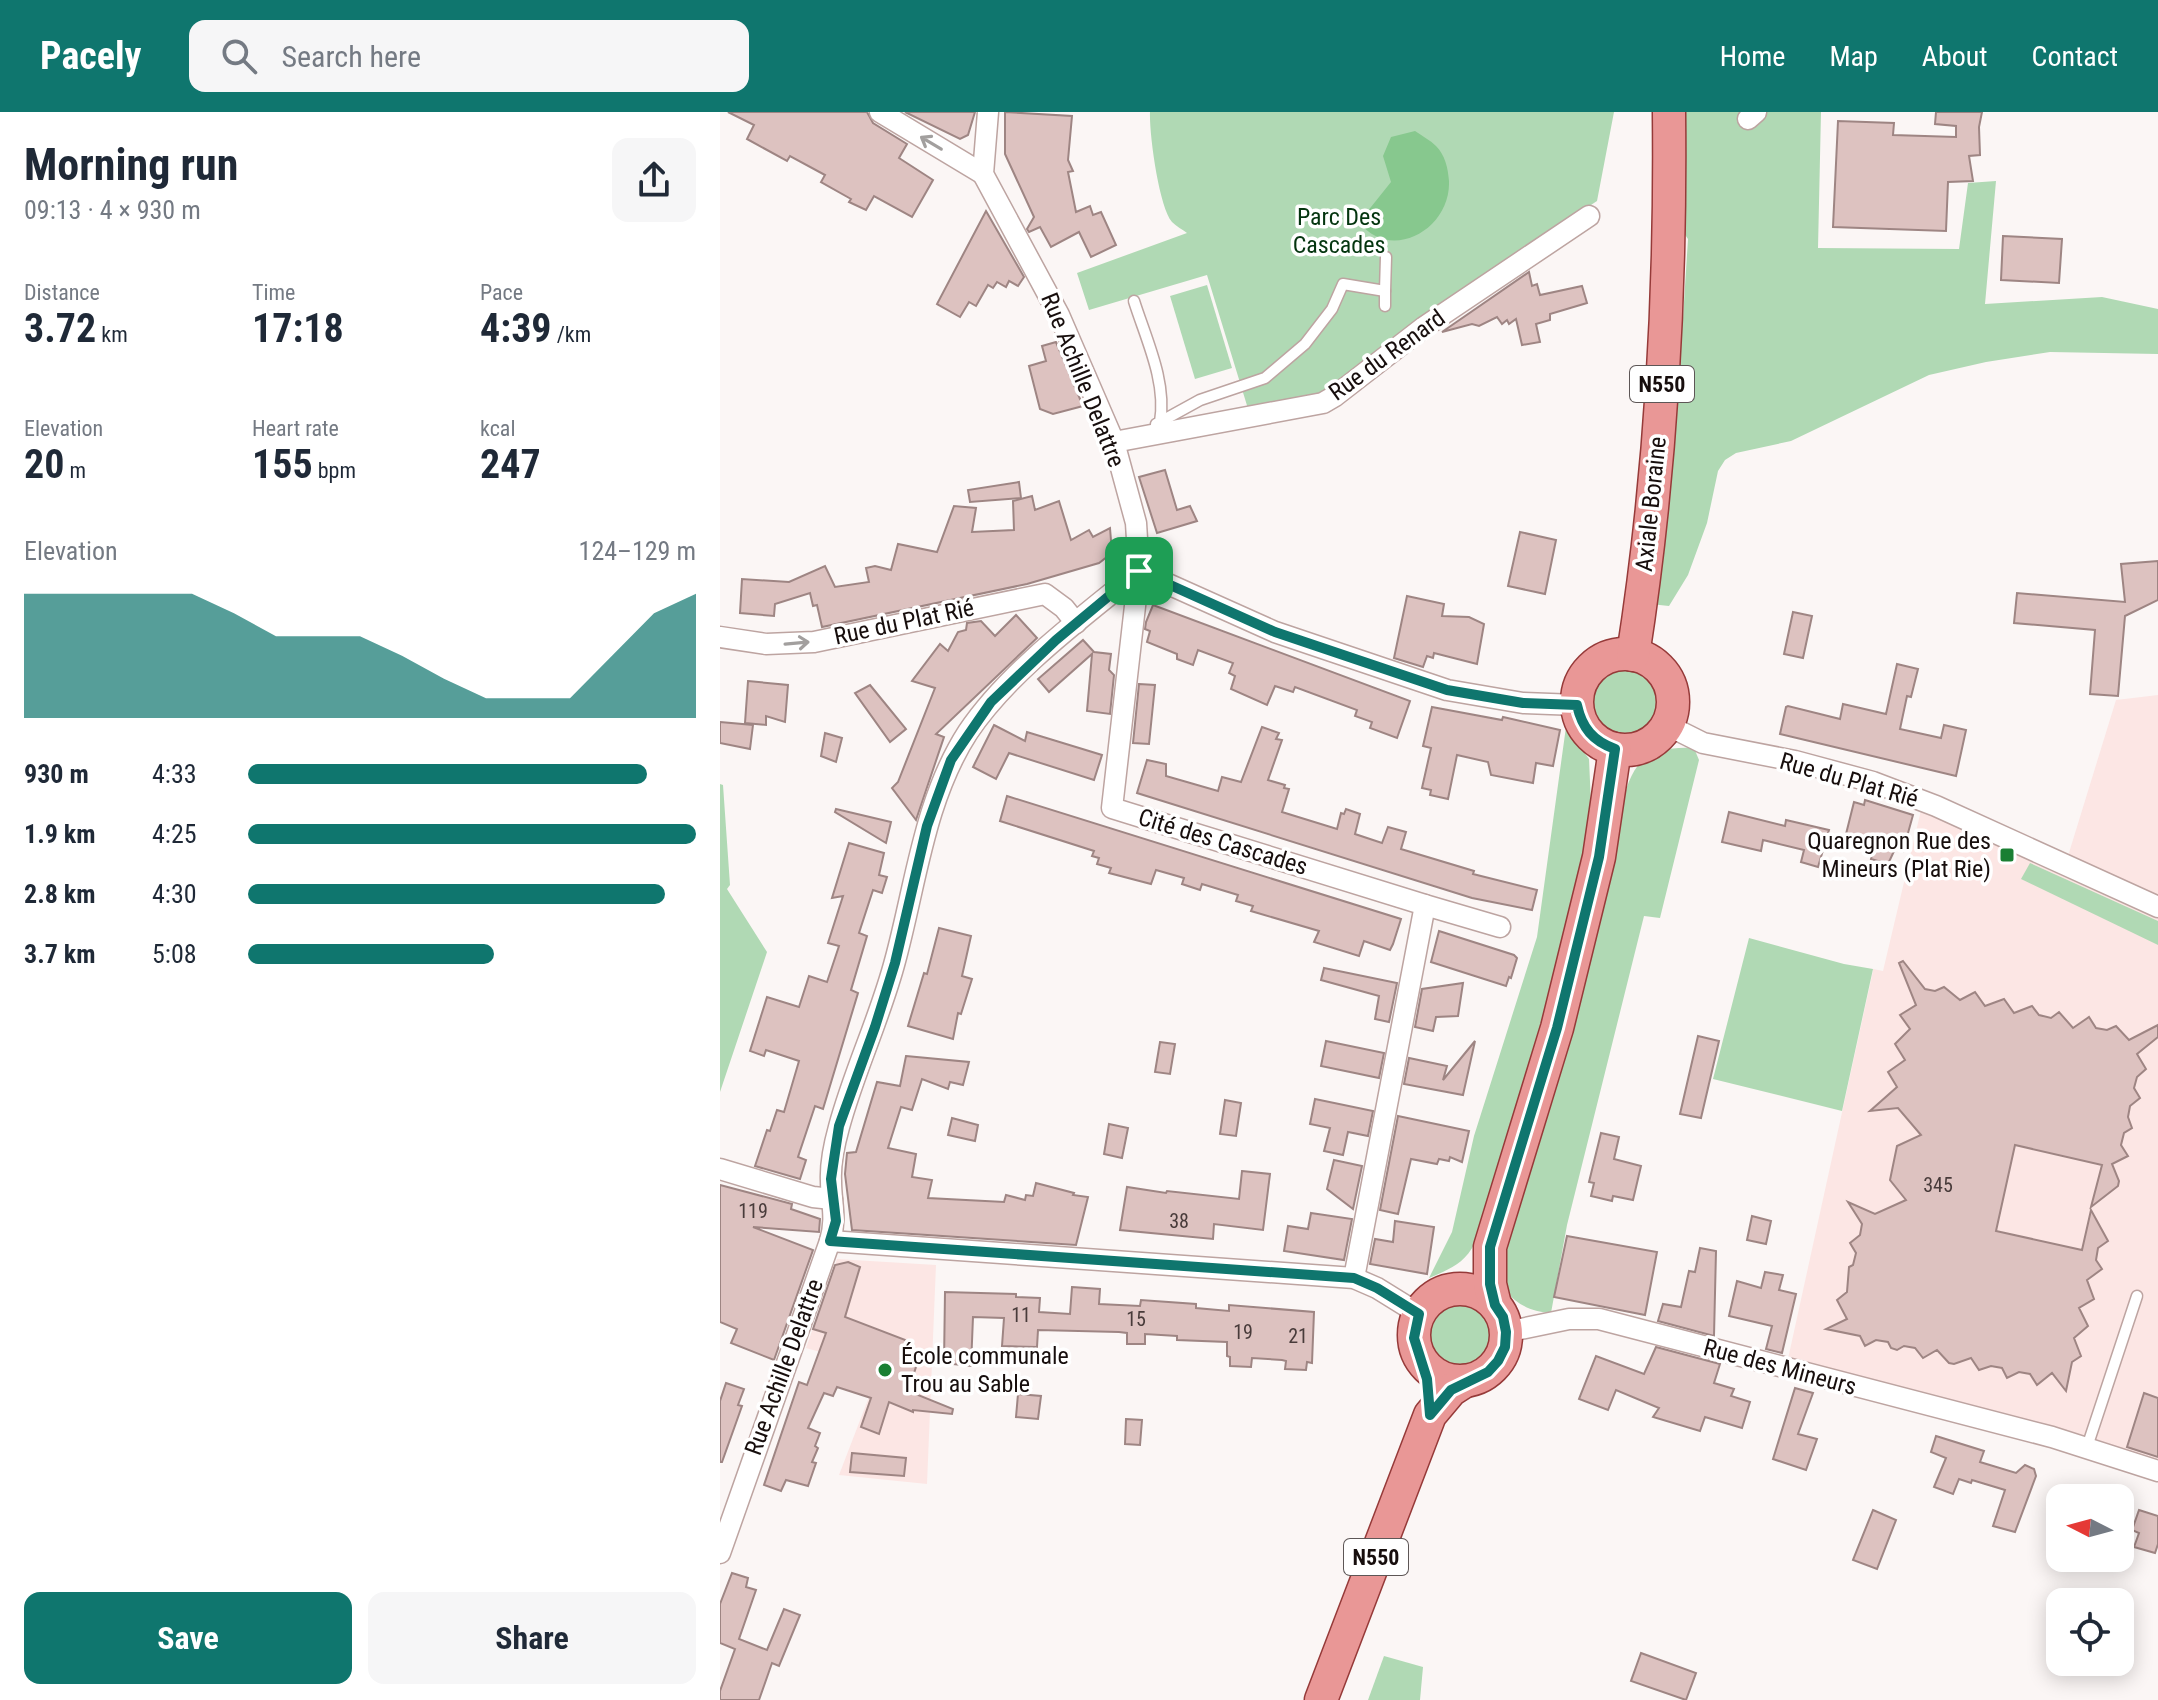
<!DOCTYPE html>
<meta charset="utf-8">
<style>
body{margin:0;font-family:"Roboto Condensed",sans-serif;background:#f6f6f7;color:#1f2937;height:100vh;display:flex;flex-direction:column;font-size:30px;white-space:nowrap}
*{box-sizing:border-box;margin:0}
p{font-size:26px;color:#747a83}
.icon{flex:none;width:44px;height:44px;fill:none;stroke:currentColor;stroke-width:2;stroke-linecap:round;stroke-linejoin:round}
.map{position:relative;flex:1;overflow:hidden}
.side{display:flex;flex-direction:column;background:#fff;width:720px}
.side>*{flex:none}
.needle{width:52px;rotate:276deg}
.fabs{position:absolute;left:1326px;top:1372px;display:grid;gap:16px}
.fabs a{display:grid;place-items:center;width:88px;height:88px;border-radius:16px;background:#fff;box-shadow:0 4px 20px #0003;font-size:40px}
.pin{position:absolute;display:grid;place-items:center;width:68px;height:68px;color:#fff;margin:-34px;border-radius:16px;box-shadow:0 4px 12px #0006}
.round{display:grid;place-items:center;flex:none;width:84px;height:84px;border-radius:16px;background:#f6f6f7}
.headline{display:flex;align-items:center;justify-content:space-between;height:136px;padding:0 24px}
h1{font-size:44px;font-weight:700;line-height:60px}
.metrics{display:grid;grid-template-columns:repeat(3,1fr);gap:12px;height:136px;padding:8px 24px}
.metrics div{display:grid;align-content:center}
.metrics b{font-size:40px;font-weight:700}
.metrics small{font-size:22px;font-weight:400}
.metrics p{font-size:22px}
.chart{height:224px;padding:16px 24px}
.chart p{display:flex;justify-content:space-between}
.chart svg{width:100%;height:144px;margin-top:8px;fill:#0f766e;opacity:.7}
.cta{display:flex;gap:16px;margin-top:auto;padding:16px 24px}
.cta a{flex:1;height:92px;border-radius:16px;background:#0f766e;color:#fff;font-size:32px;font-weight:700;line-height:92px;text-align:center}
.cta a+a{background:#f6f6f7;color:#1f2937}
ul{padding:0 24px;list-style:none;font-size:26px}
li{display:grid;grid-template-columns:128px 96px 1fr;align-items:center;height:60px}
li i{height:20px;border-radius:10px;background:#0f766e}
header{display:flex;align-items:center;gap:48px;box-sizing:border-box;height:112px;padding:0 40px;background:#0f766e;color:#fff}
header strong{font-size:38px}
nav{display:flex;gap:44px;margin-inline-start:auto;font-size:28px}
.search{width:560px;height:72px;background:#f6f6f7;display:flex;align-items:center;gap:20px;box-sizing:border-box;padding:0 28px;border-radius:16px;color:#747a83;font-size:30px}
main{display:flex;flex:1;min-height:0}
.map>svg:first-child{display:block}
.built{fill:#fce6e4}
.green{fill:#b0d9b4}
.water{fill:#87c88e}
.building{fill:#ddc2c0;stroke:#9e8583;stroke-width:2}
.lines{fill:none;stroke-linecap:round;stroke-linejoin:round}
.lane-casing{stroke:#bda4a1;stroke-width:13}
.street-casing{stroke:#bda4a1;stroke-width:23}
.primary-casing{stroke:#963a39;stroke-width:35}
.lane{stroke:#fff;stroke-width:10}
.street{stroke:#fff;stroke-width:20}
.primary{stroke:#e99796;stroke-width:32}
.oneway{stroke:#a29f9e}
.route-casing{stroke:#fff;stroke-width:16}
.route{stroke:#0f766e;stroke-width:10}
.poi-dot{fill:#1a7f33;stroke:#fff;stroke-width:3}
.labels{text-anchor:middle;dominant-baseline:central;stroke-width:7;stroke-linejoin:round;paint-order:stroke}
.number-label{font-size:20px;fill:#483b3a}
.shield{fill:#fff;stroke:#5d5656;stroke-width:2}
.shield-label{font-size:22px;font-weight:bold;fill:#170e0d}
.park-label{font-size:24px;fill:#04350f;stroke:#fff}
.street-label{font-size:24px;fill:#170e0d;stroke:#fff}
.poi-label{font-size:24px;fill:#170e0d;stroke:#fff;text-anchor:end}
</style>
<header>
<strong>Pacely</strong>
<div class="search"><svg class="icon" aria-label="search" viewBox="0 0 24 24"><circle cx="10" cy="10" r="6"/><path d="M15 15l6 6"/></svg>Search here</div>
<nav><a>Home</a><a>Map</a><a>About</a><a>Contact</a></nav>
</header>
<main>
<section class="side">
<div class="headline"><div><h1>Morning run</h1><p>09:13 · 4 × 930 m</p></div><a class="round"><svg class="icon" aria-label="share" viewBox="0 0 24 24"><path d="M12 15V3M7 8l5-5 5 5M5 13v7h14v-7"/></svg></a></div>
<div class="metrics">
<div><p>Distance</p><b>3.72<small> km</small></b></div>
<div><p>Time</p><b>17:18</b></div>
<div><p>Pace</p><b>4:39<small> /km</small></b></div>
</div>
<div class="metrics">
<div><p>Elevation</p><b>20<small> m</small></b></div>
<div><p>Heart rate</p><b>155<small> bpm</small></b></div>
<div><p>kcal</p><b>247</b></div>
</div>
<div class="chart"><p><span>Elevation</span>124–129 m</p>
<svg viewBox="0 0 160 44" preserveAspectRatio="none"><path d="M0 44V6L10 6L20 6L30 6L40 6L50 12L60 19L70 19L80 19L90 25L100 32L110 38L120 38L130 38L140 25L150 12L160 6V44z"/></svg>
</div>
<ul>
<li><b>930 m</b>4:33<i style="width:89%"></i></li>
<li><b>1.9 km</b>4:25<i style="width:100%"></i></li>
<li><b>2.8 km</b>4:30<i style="width:93%"></i></li>
<li><b>3.7 km</b>5:08<i style="width:55%"></i></li>
</ul>
<div class="cta"><a>Save</a><a>Share</a></div>
</section>
<div class="map">
<svg width="1438" height="1588" viewBox="0 0 1438 1588">
<rect width="100%" height="100%" fill="#fbf6f5"/>
<g class="built">
<path d="M1438 583V787L1348 744 1396 588Z"/>
<path d="M1202 694 1438 801V1353L1066 1256 1153 859V857L1163 859Z"/>
<path d="M117 1147 216 1153 207 1372 119 1363 149 1285 121 1246 86 1236Z"/>
</g>
<g class="green">
<path d="M430 0H894L877 89 696 209 604 285 529 300 487 163 369 198 357 161 467 121C463 118 456 114 452 110 439 95 429 21 430 0Z"/>
<path d="M962 0H1101L1098 136 1239 137 1248 71 1276 69 1265 192 1382 185 1438 197V242L1330 240 1266 250 1209 263 1071 329 1016 341 1005 348 998 359 987 411 968 463 949 494 930 492 956 215 963 206 968 127 959 114Z"/>
<path d="M487 173 512 256 475 267 450 184Z"/>
<circle cx="904" cy="590" r="36"/>
<path d="M846 615 869 647 871 692 901 698C911 651 924 634 974 636L979 648 940 806 924 804 847 1113 831 1201C787 1199 776 1164 755 1131 744 1152 730 1157 709 1166L732 1120 754 1024 817 825Z"/>
<path d="M0 672 3 673 10 773 7 777 47 840 0 980Z"/>
<path d="M1310 751 1438 809V833L1301 767Z"/>
<path d="M1029 826 1124 852 1153 857 1122 999 993 967Z"/>
<circle cx="740" cy="1223" r="35"/>
<path d="M664 1544 703 1555 700 1588H648Z"/>
</g>
<path class="water" d="M695 19C702 24 710 28 716 34 725 43 728 56 729 69 731 118 670 151 639 110L671 70 663 44 671 25Z"/>
<g class="building">
<path d="M8 0H147L153 11 187 32 179 46 213 68 192 105 154 84 146 98 129 90 131 87 101 70 105 63 70 44 67 49 27 27 34 13Z"/>
<path d="M185 0H255L248 23 240 27Z"/>
<path d="M285 0 352 4 348 48 353 59 348 60 356 100 370 94 373 103 381 100 396 133 371 145 359 120 331 135 320 115 309 120 307 117 314 105 285 42Z"/>
<path d="M1216 0H1262L1259 15 1260 43 1249 44 1253 69 1228 70 1226 119 1113 115 1118 9 1174 11 1173 23 1236 25V14L1215 12Z"/>
<path d="M266 99 304 165 298 174 289 169 286 175 277 170 273 176 268 173 256 194 249 190 240 205 217 192Z"/>
<path d="M1283 124 1342 127 1339 171 1281 168Z"/>
<path d="M809 160 812 174 817 172 820 183 862 174 867 191 830 202V208L816 212 820 230 802 233 796 207 789 212 787 208 782 212 777 205 759 214 752 212 722 220Z"/>
<path d="M336 230 363 294 333 302 320 297 309 254 326 249 322 234Z"/>
<path d="M445 358 457 398 470 394 477 409 437 421 419 365Z"/>
<path d="M299 370 301 386 250 390 248 378Z"/>
<path d="M312 384 315 398 339 389 351 428 369 418 373 425 390 416 392 441 379 451 307 472 102 515 97 493 93 494 90 481 55 492 54 504 20 501 22 467 69 470 105 454 115 475 149 470 146 456 155 454 171 458 178 432 217 440 234 394 256 396 252 420 294 418 293 389Z"/>
<path d="M800 420 836 428 825 482 788 474Z"/>
<path d="M1438 449V488L1405 504 1398 584 1370 582 1375 518 1294 511 1297 481 1405 490 1401 452Z"/>
<path d="M687 484 724 492 722 504 749 505 764 512 757 552 714 541 713 546 707 544 703 555 674 546Z"/>
<path d="M433 493 690 589 677 626 650 616 652 610 635 604 637 598 575 575 573 580 555 574 547 593 511 577 515 564 509 561 513 551 478 538 473 553 457 547V542L427 530 430 519 425 517 426 510Z"/>
<path d="M1073 500 1092 504 1083 546 1064 542Z"/>
<path d="M296 503 317 526 216 622 224 625 196 708 172 676 178 670 215 576 192 569 220 532 228 539 238 520 246 518 247 511 261 509 275 524Z"/>
<path d="M363 528 374 540 391 542 389 558 394 563 390 602 367 599 372 542 329 580 318 567Z"/>
<path d="M1177 552 1198 557 1191 585 1187 584 1180 617 1221 626 1224 613 1246 618 1236 664 1060 622 1066 595 1068 594 1120 607 1123 592 1166 602Z"/>
<path d="M28 569 68 573 65 610 46 604V613L25 611Z"/>
<path d="M419 572 435 573 429 632 413 631Z"/>
<path d="M150 573 186 617 170 630 135 581Z"/>
<path d="M712 595 782 608 783 605 840 618 833 654 816 651 813 671 771 663 768 650 737 643 728 687 710 683 711 678 702 676 711 636 703 634Z"/>
<path d="M0 610 33 613 30 637 0 631Z"/>
<path d="M274 613 305 629 307 620 382 643 374 668 289 641 276 667 253 655Z"/>
<path d="M542 615 559 621 556 627 562 628 548 668 565 673 564 676 569 677 562 700 617 717 621 701 624 702 626 697 640 702 635 722 662 731 668 715 686 720 681 737 754 759 753 762 817 778 812 798 752 786 417 681 427 648 446 652V664L498 679 502 665 521 670Z"/>
<path d="M105 621 122 626 116 650 101 644Z"/>
<path d="M287 684 681 807 673 832 670 838 644 829 639 844 594 830 599 819 531 799 533 794 516 789 518 783 482 772 480 778 462 772 464 766 436 758 431 772 389 761 391 756 377 752 379 746 372 744 374 739 280 709Z"/>
<path d="M1145 688 1193 703 1183 739 1175 737 1168 752 1151 747 1153 738 1124 730 1134 690 1144 693Z"/>
<path d="M116 697 171 710 166 731 115 700Z"/>
<path d="M1009 700 1065 714 1066 708 1109 718 1098 755 1081 750 1084 738 1043 728 1041 739 1002 730Z"/>
<path d="M129 731 164 741 159 763 167 765 162 781 153 778 139 821 147 824 131 878 138 881 103 997 95 994 78 1045 86 1048 80 1067 35 1054 47 1018 50 1019 57 998 64 1000 79 949 46 938 44 944 30 939 47 885 79 895 89 864 107 870 119 834 108 831 123 784 112 786Z"/>
<path d="M219 816 251 824 242 864 252 867 241 902 238 901 233 927 188 914 204 861 207 862Z"/>
<path d="M719 819 794 843 797 846 791 866 789 865 786 874 711 850Z"/>
<path d="M1183 849 1205 877 1215 879 1224 875 1240 888 1255 880 1265 894 1284 887 1294 901 1312 894 1319 903 1331 906 1339 900 1353 916 1369 905 1376 916 1387 918 1396 914 1409 928 1438 913V925L1417 942 1426 957 1417 965 1414 976 1420 986 1410 994 1408 1005 1412 1016 1404 1021 1401 1033 1408 1044 1392 1052 1399 1069 1398 1074 1371 1095 1382 1053 1295 1033 1276 1119 1362 1138 1371 1098 1388 1129 1378 1136 1376 1148 1382 1157 1367 1168 1374 1187 1359 1196 1368 1214 1354 1226 1361 1244 1352 1250 1346 1279 1332 1261 1317 1273 1310 1262 1299 1260 1287 1266 1282 1256 1271 1254 1259 1258 1251 1246 1234 1252 1229 1251 1217 1238 1203 1246 1195 1236 1184 1234 1177 1238 1171 1236 1168 1230 1156 1228 1145 1234 1140 1224 1106 1217 1127 1207 1117 1188 1127 1180 1129 1155 1133 1153 1136 1141 1130 1131 1140 1123 1142 1112 1128 1090 1155 1102 1186 1088 1170 1068 1177 1034 1201 1023 1178 996 1150 999 1177 975 1168 960 1185 948 1175 932 1190 917 1180 903 1196 893 1179 851Z"/>
<path d="M604 856 677 871 669 910 655 907 659 884 601 868Z"/>
<path d="M743 871 738 904 716 905 713 919 695 915 702 877Z"/>
<path d="M978 924 999 929 981 1006 960 1002Z"/>
<path d="M606 929 664 941 659 966 601 954Z"/>
<path d="M755 929 743 983 684 972 689 946 727 954 723 968Z"/>
<path d="M440 930 455 932 450 962 435 960Z"/>
<path d="M186 944 249 950 243 973 230 970 228 977 202 967 192 998 181 995 168 1036 196 1042 192 1065 212 1068 208 1086 284 1090 286 1083 305 1088 306 1083 313 1084 316 1071 354 1081 353 1083 368 1085 356 1133 132 1118 125 1062 127 1041 136 1040 157 970 180 974Z"/>
<path d="M595 987 653 999 648 1024 628 1020 623 1043 604 1039 610 1016 590 1012Z"/>
<path d="M505 988 521 991 516 1024 500 1022Z"/>
<path d="M678 1004 749 1019 742 1050 730 1045 729 1049 719 1047 717 1052 691 1047 678 1102 660 1098Z"/>
<path d="M232 1006 258 1013 255 1029 228 1023Z"/>
<path d="M389 1012 408 1016 402 1046 384 1042Z"/>
<path d="M881 1021 899 1025 894 1047 921 1054 913 1088 893 1084 892 1089 871 1084 874 1071 869 1070Z"/>
<path d="M614 1048 642 1054 633 1097 607 1077Z"/>
<path d="M522 1059 550 1062 543 1118 494 1112 493 1127 400 1118 407 1075 446 1081 447 1079 519 1087Z"/>
<path d="M0 1073 72 1092 71 1097 100 1107 99 1120 33 1115 93 1138 54 1248 11 1231 17 1217 0 1210Z"/>
<path d="M591 1101 632 1107 624 1148 564 1139 568 1114 588 1117Z"/>
<path d="M1032 1104 1051 1109 1046 1132 1027 1128Z"/>
<path d="M675 1109 714 1115 707 1162 650 1152 655 1127 673 1130Z"/>
<path d="M847 1124 937 1140 925 1203 834 1185Z"/>
<path d="M980 1136 996 1139 994 1224 938 1209 943 1192 961 1195 969 1159 975 1160Z"/>
<path d="M128 1150 140 1155 125 1205 188 1229 181 1246 197 1252 188 1279 233 1297 232 1302 193 1298V1300L169 1290 159 1322 141 1315 151 1286 117 1275 113 1284 104 1281 88 1316 100 1321 95 1334 98 1336 92 1350 96 1351 88 1374 66 1368 61 1379 44 1373 79 1270 87 1273 106 1221 93 1217 115 1153Z"/>
<path d="M1045 1160 1063 1163 1059 1178 1076 1182 1062 1241 1046 1237 1052 1214 1009 1204 1017 1169 1041 1176Z"/>
<path d="M352 1175 380 1177 379 1192 420 1194 421 1188 476 1192V1196L509 1199V1193L594 1200 592 1251 587 1250 586 1258 565 1257 566 1249 562 1248 532 1246 531 1255 510 1254V1245L507 1244V1230L457 1228V1224L425 1222V1232H407V1221L399 1220 318 1218 317 1235 282 1234 284 1206 253 1205 251 1254 224 1251 225 1180 296 1182V1185L320 1186 319 1200 350 1202Z"/>
<path d="M936 1235 1000 1252 994 1271 1014 1277 1011 1284 1030 1290 1022 1316 985 1305 980 1319 933 1305 939 1296 896 1278 888 1298 859 1287 876 1244 924 1262Z"/>
<path d="M6 1271 24 1277 18 1293 22 1294 2 1350H0V1289Z"/>
<path d="M1075 1276 1093 1281 1078 1322 1097 1327 1086 1358 1053 1347Z"/>
<path d="M1424 1281 1438 1286V1345L1407 1335Z"/>
<path d="M298 1282 321 1284 318 1307 296 1305Z"/>
<path d="M406 1307 422 1308 420 1333 405 1332Z"/>
<path d="M1216 1324 1264 1339 1260 1350 1296 1361 1305 1353 1314 1357 1316 1364 1295 1420 1273 1414 1285 1378 1252 1368 1251 1371 1239 1367 1233 1382 1214 1375 1226 1346 1211 1340Z"/>
<path d="M132 1341 186 1346 184 1364 130 1360Z"/>
<path d="M1153 1398 1176 1408 1157 1457 1133 1448Z"/>
<path d="M1419 1398 1438 1404V1432L1435 1441 1414 1435 1419 1421 1412 1418Z"/>
<path d="M12 1461 28 1466 26 1475 36 1478 19 1527 47 1538 64 1497 80 1503 59 1554 52 1551 39 1588H0V1579L15 1537 0 1531V1492Z"/>
<path d="M921 1541 976 1561 966 1588 911 1569Z"/>
</g>
<g class="lines">
<defs>
<g id="lane">
<path d="M665 179V194"/>
<path d="M414 189C426 227 447 270 440 310L436 312"/>
<path d="M440 310 480 288 545 266 585 232 612 197 623 172 665 179 666 145"/>
<path d="M1367 1335 1417 1184"/>
</g>
<g id="street">
<path d="M160 0 263 62"/>
<path d="M268 0 263 62 339 203 394 330 416 411 419 459 392 696 705 793 634 1166"/>
<path d="M1028 7 1036 0"/>
<path d="M394 330 603 291 615 284 704 215 869 104"/>
<path d="M419 459 555 520 727 578 803 591 857 593"/>
<path d="M0 525 46 532 94 530 325 482 344 496 356 511"/>
<path d="M947 613 983 631 1075 649 1153 670 1216 694 1438 795"/>
<path d="M705 793 780 815"/>
<path d="M0 1057 93 1085 112 1087"/>
<path d="M110 1129 634 1166 657 1176 699 1202"/>
<path d="M786 1220 849 1207H879L1332 1325 1438 1359"/>
<path d="M0 1441 110 1129C117 1105 111 1092 111 1069 110 1051 114 1033 119 1015 134 959 160 906 175 849 196 772 204 688 248 620 289 559 363 505 419 459"/>
</g>
<g id="primary">
<circle cx="905" cy="590" r="48"/>
<path d="M913 543C941 364 951 181 949 0"/>
<circle cx="740" cy="1223" r="46"/>
<path d="M775 1193 770 1172V1135L837 916 879 745 895 637"/>
<path d="M601 1588 710 1303 731 1278 745 1269"/>
</g>
</defs>
<use href="#lane" class="lane-casing"/>
<use href="#street" class="street-casing"/>
<use href="#primary" class="primary-casing"/>
<use href="#lane" class="lane"/>
<use href="#street" class="street"/>
<use href="#primary" class="primary"/>
</g>
<defs><path id="oneway-shaft" d="M-6 0H5M1.5-3L5.5 0L1.5 3" fill="none" stroke-width="1.6" stroke-linecap="round" stroke-linejoin="round" transform="scale(2)"/></defs>
<g class="oneway">
<use href="#oneway-shaft" transform="translate(211 31) rotate(-149)"/>
<use href="#oneway-shaft" transform="translate(77 531) rotate(-5)"/>
</g>
<g class="lines">
<defs>
<path id="route" d="M419 459 555 520 727 578 803 591 857 593C862 616 873 629 895 637L879 745 837 916 770 1135V1172L775 1193 783 1205 786 1220 785 1235 778 1249 768 1260 731 1278 710 1303 707 1267 694 1226 699 1202 657 1176 634 1166 110 1129 116 1109 111 1067 119 1014 155 915 175 851 207 714 231 648 271 590 336 528Z"/>
</defs>
<use href="#route" class="route-casing"/>
<use href="#route" class="route"/>
</g>
<g class="poi-dot">
<rect x="1279" y="735" width="16" height="16" rx="4"/>
<circle cx="165" cy="1258" r="8"/>
</g>
<g class="labels">
<g class="number-label">
<text x="1218" y="1073">345</text>
<text x="33" y="1099">119</text>
<text x="459" y="1109">38</text>
<text x="301" y="1203">11</text>
<text x="416" y="1207">15</text>
<text x="523" y="1220">19</text>
<text x="578" y="1224">21</text>
</g>
<g class="shield">
<rect x="910" y="254" width="64" height="36" rx="6"/>
<rect x="624" y="1427" width="64" height="36" rx="6"/>
</g>
<g class="shield-label">
<text x="942" y="272">N550</text>
<text x="656" y="1445">N550</text>
</g>
<g class="park-label">
<text x="619" y="105">Parc Des<tspan x="619" dy="28">Cascades</tspan></text>
</g>
<g class="street-label">
<text transform="translate(667 243) rotate(-36)">Rue du Renard</text>
<text transform="translate(363 268) rotate(68)">Rue Achille Delattre</text>
<text transform="translate(931 392) rotate(-84)">Axiale Boraine</text>
<text transform="translate(184 510) rotate(-12)">Rue du Plat Rié</text>
<text transform="translate(1129 668) rotate(16)">Rue du Plat Rié</text>
<text transform="translate(503 730) rotate(17)">Cité des Cascades</text>
<text transform="translate(64 1255) rotate(-70)">Rue Achille Delattre</text>
<text transform="translate(1060 1255) rotate(15)">Rue des Mineurs</text>
</g>
<g class="poi-label">
<text x="1271" y="729">Quaregnon Rue des<tspan x="1271" dy="28">Mineurs (Plat Rie)</tspan></text>
<text x="181" y="1244" text-anchor="start">École communale<tspan x="181" dy="28">Trou au Sable</tspan></text>
</g>
</g>
</svg>
<div class="fabs">
<a><svg class="needle" viewBox="-14 -14 28 28"><path d="M0-13l5 13h-10z" fill="#e53935"/><path d="M0 13l5-13h-10z" fill="#747a83"/></svg></a>
<a><svg class="icon" aria-label="locate" viewBox="0 0 24 24"><circle cx="12" cy="12" r="6"/><path d="M12 2v4M12 18v4M2 12h4M18 12h4"/></svg></a>
</div>
<div class="pin" style="left:419px;top:459px;background:#1e9e55"><svg class="icon" aria-label="arrive" viewBox="0 0 24 24"><path d="M6 21V4h12l-3 4 3 4H6"/></svg></div>
</div>
</main>
